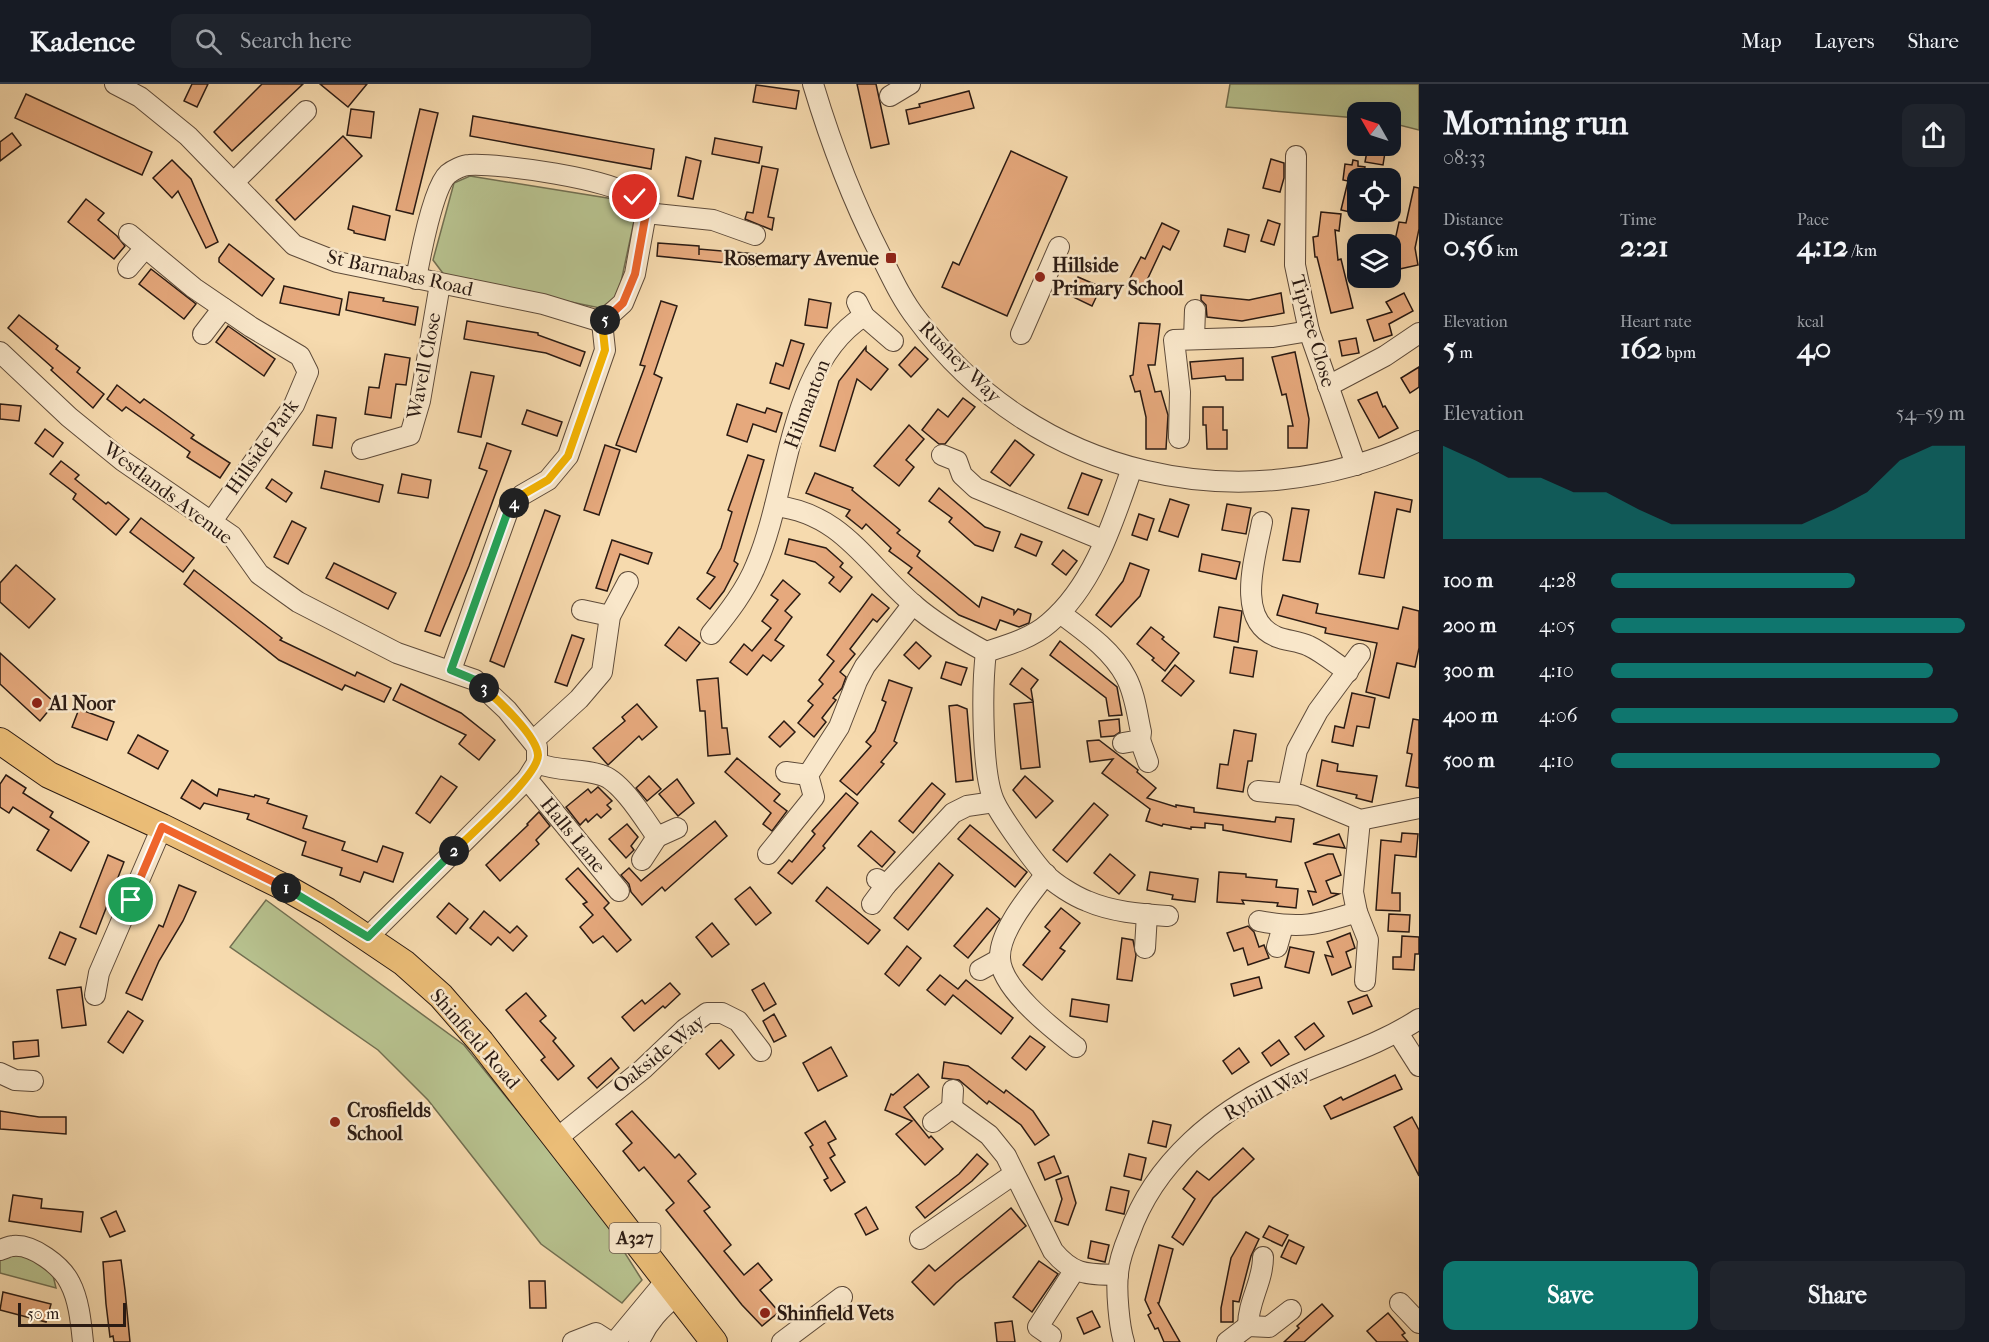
<!DOCTYPE html>
<meta charset="utf-8">
<style>
body{margin:0;font-family:"IM FELL French Canon",serif;background:#20242c;color:#f1f3f6;height:100vh;display:flex;flex-direction:column;font-size:22px;white-space:nowrap}
*{box-sizing:border-box;margin:0}
p{font-size:20px;color:#9ea1a6}
.icon{flex:none;width:33px;height:33px;fill:none;stroke:currentColor;stroke-width:2;stroke-linecap:round;stroke-linejoin:round}
.map{position:relative;flex:1;overflow:hidden}
.details{display:flex;flex-direction:column;background:#171b24;width:570px}
.details>*{flex:none}
.needle{width:39px;rotate:309deg}
.controls{position:absolute;left:1347px;top:18px;display:grid;gap:12px}
.controls a{display:grid;place-items:center;width:54px;height:54px;border-radius:12px;background:#171b24;box-shadow:0 6px 24px #0002;font-size:30px}
.scale{position:absolute;left:18px;bottom:15px;width:108px;box-sizing:border-box;padding-left:6px;border:3px solid #2b1b13;border-top:0;font-size:16px;line-height:21px;white-space:nowrap;color:#2b1b13;-webkit-text-stroke:4px #f9e7ca;paint-order:stroke}
.pin{position:absolute;display:grid;place-items:center;width:51px;height:51px;color:#fff;margin:-26px;border:3px solid #fff;border-radius:50%;box-shadow:0 2px 6px #0007}
.km{position:absolute;width:30px;height:30px;margin:-15px;border-radius:50%;background:#222;color:#fff;font-size:16px;line-height:30px;text-align:center}
.round{display:grid;place-items:center;flex:none;width:63px;height:63px;border-radius:12px;background:#20242c}
.summary{display:flex;align-items:center;justify-content:space-between;height:102px;padding:0 24px}
h1{font-size:33px;font-weight:700;line-height:45px}
.figures{display:grid;grid-template-columns:repeat(3,1fr);gap:9px;height:102px;padding:6px 24px}
.figures div{display:grid;align-content:center}
.figures b{font-size:30px;font-weight:700}
.figures small{font-size:16px;font-weight:400}
.figures p{font-size:16px}
.chart{height:168px;padding:12px 24px}
.chart p{display:flex;justify-content:space-between}
.chart svg{width:100%;height:108px;margin-top:6px;fill:#0f766e;opacity:.7}
.action{display:flex;gap:12px;margin-top:auto;padding:12px 24px}
.action a{flex:1;height:69px;border-radius:12px;background:#0f766e;color:#fff;font-size:24px;font-weight:700;line-height:69px;text-align:center}
.action a+a{background:#20242c;color:#f1f3f6}
ul{padding:0 24px;list-style:none;font-size:20px}
li{display:grid;grid-template-columns:96px 72px 1fr;align-items:center;height:45px}
li i{height:15px;border-radius:8px;background:#0f766e}
header{display:flex;align-items:center;gap:36px;box-sizing:border-box;height:84px;padding:0 30px;background:#171b24;border-bottom:2px solid #363941}
header strong{font-size:28px}
nav{display:flex;gap:33px;margin-inline-start:auto;font-size:21px}
.search{width:420px;height:54px;background:#20242c;display:flex;align-items:center;gap:15px;box-sizing:border-box;padding:0 21px;border-radius:12px;color:#9ea1a6;font-size:22px}
main{display:flex;flex:1;min-height:0}
.map>svg:first-child{display:block}
.green{fill:#b7c18e;stroke:#716e50;stroke-width:1.5}
.building{fill:#e6a97d;stroke:#2b1b13;stroke-width:1.5}
.lines{fill:none;stroke-linecap:round;stroke-linejoin:round}
.minor-casing{stroke:#5e4b3a;stroke-width:22}
.major-casing{stroke:#2b1b13;stroke-width:28}
.minor{stroke:#f9e7ca;stroke-width:20}
.major{stroke:#ebbd77;stroke-width:26}
.split-1-casing{stroke:#fff;stroke-width:12}
.split-2-casing{stroke:#fff;stroke-width:12}
.split-3-casing{stroke:#fff;stroke-width:12}
.split-4-casing{stroke:#fff;stroke-width:12}
.split-5-casing{stroke:#fff;stroke-width:12}
.split-6-casing{stroke:#fff;stroke-width:12}
.split-1{stroke:#f0652b;stroke-width:8}
.split-2{stroke:#22a559;stroke-width:8}
.split-3{stroke:#f5b400;stroke-width:8}
.split-4{stroke:#22a559;stroke-width:8}
.split-5{stroke:#f5b400;stroke-width:8}
.split-6{stroke:#f0652b;stroke-width:8}
.poi-dot{fill:#8f2418;stroke:#f9e7ca;stroke-width:2}
.labels{text-anchor:middle;dominant-baseline:central;stroke-width:5;stroke-linejoin:round;paint-order:stroke}
.shield{fill:#f9e7ca;stroke:#69584a;stroke-width:1.5}
.shield-label{font-size:18px;font-weight:bold;fill:#2b1b13}
.poi-label{font-size:20px;font-weight:bold;fill:#2b1b13;stroke:#f9e7ca;text-anchor:start}
.street-label{font-size:20px;fill:#2b1b13;stroke:#f9e7ca}
</style>
<header>
<strong>Kadence</strong>
<div class="search"><svg class="icon" aria-label="search" viewBox="0 0 24 24"><circle cx="10" cy="10" r="6"/><path d="M15 15l6 6"/></svg>Search here</div>
<nav><a>Map</a><a>Layers</a><a>Share</a></nav>
</header>
<main>
<div class="map">
<svg width="1419" height="1258" viewBox="0 0 1419 1258">
<rect width="100%" height="100%" fill="#f6daae"/>
<filter id="stains"><feTurbulence type="fractalNoise" baseFrequency=".00333" numOctaves="4"/><feColorMatrix values="0 0 0 0 .2 0 0 0 0 .09 0 0 0 0 .02 0 0 0 .5 -.17"/></filter>
<radialGradient id="worn" r=".72"><stop offset=".6" stop-color="#630" stop-opacity="0"/><stop offset="1" stop-color="#630" stop-opacity=".3"/></radialGradient>
<g class="green">
<path d="M1230 0H1419V46L1391 39 1390 28H1358L1357 34 1226 23Z"/>
<path d="M470 92 626 117 636 128 618 212 600 224 445 192 433 176 454 99Z"/>
<path d="M266 816 464 961 597 1125 642 1196 622 1219 541 1160 428 1016 378 966 230 863Z"/>
<path d="M25 1169 52 1187 56 1204 0 1189V1173Z"/>
</g>
<g class="building">
<path d="M192 0H208L197 23 184 17Z"/>
<path d="M262 0H303L232 67 214 48Z"/>
<path d="M320 0H367L348 23Z"/>
<path d="M857 0H876L889 60 871 64Z"/>
<path d="M756 1 799 7 796 25 753 18Z"/>
<path d="M969 7 974 24 909 40 906 26 920 23 919 20Z"/>
<path d="M26 10 152 68 142 91 15 34Z"/>
<path d="M351 25 374 28 371 54 347 51Z"/>
<path d="M420 25 438 29 413 130 396 126Z"/>
<path d="M473 32 654 65 651 85 470 52Z"/>
<path d="M12 49 21 61 0 77V58Z"/>
<path d="M343 52 362 72 295 136 276 116Z"/>
<path d="M715 54 762 63 759 79 712 70Z"/>
<path d="M1368 62H1386L1383 81 1365 78Z"/>
<path d="M1011 67 1067 93 1007 232 942 203 953 178 959 181Z"/>
<path d="M686 73 701 77 693 115 678 112Z"/>
<path d="M1271 75 1284 79V94L1280 108 1263 104Z"/>
<path d="M172 76 191 95 218 158 206 164 178 107 172 114 153 94Z"/>
<path d="M1353 76 1358 77V82L1365 83 1363 94H1358V117L1355 129 1341 126 1348 97 1343 96 1345 80 1352 81Z"/>
<path d="M762 82 778 85 768 133 774 134 772 146 745 135 747 128 753 129Z"/>
<path d="M1414 103 1419 104V145L1415 164 1418 181 1395 186 1392 170 1399 138 1406 139Z"/>
<path d="M86 115 104 129 98 136 117 152 125 162 114 175 68 138Z"/>
<path d="M353 122 390 132 385 156 354 149V147L348 145Z"/>
<path d="M1321 128 1341 130 1339 147 1335 146 1338 176 1341 175 1353 224 1331 229 1317 173H1315L1313 153 1318 152Z"/>
<path d="M1268 136 1280 140 1274 161 1261 157Z"/>
<path d="M1162 139 1179 147 1170 166 1163 162 1141 209 1126 202 1141 173 1145 175Z"/>
<path d="M1228 145 1249 151 1245 168 1224 162Z"/>
<path d="M658 159 699 162V171V165L757 170 756 182 657 172Z"/>
<path d="M229 160 274 195 262 212 219 178V174Z"/>
<path d="M151 185 196 220 184 235 139 200Z"/>
<path d="M1078 193 1101 203 1092 222 1069 211Z"/>
<path d="M284 202 342 215 339 231 280 219Z"/>
<path d="M349 208 384 214 383 217 418 223 415 241 346 226Z"/>
<path d="M1281 209 1284 229 1242 237 1207 233 1206 221 1201 216V211L1249 216Z"/>
<path d="M1404 209 1413 227 1389 240 1392 251 1374 257 1367 236 1392 228 1386 218Z"/>
<path d="M809 215 831 219 827 244 805 241Z"/>
<path d="M661 217 677 222 654 290 662 294 636 368 616 361 645 282 640 281Z"/>
<path d="M19 231 58 262 56 265 80 284 77 288 104 310 93 324 51 286 53 284 8 244Z"/>
<path d="M467 237 538 249V251L585 268 580 282 546 269 464 255Z"/>
<path d="M1139 239 1160 240 1155 281H1148L1155 308 1161 307 1168 331 1166 365H1146V333L1140 307 1135 308 1130 292 1133 291Z"/>
<path d="M228 242 275 275 264 292 216 258Z"/>
<path d="M1356 254 1359 269 1342 272 1339 257Z"/>
<path d="M791 256 804 260 789 305 770 299 776 279 783 282Z"/>
<path d="M866 263V267L888 285 871 306 857 295 835 367 820 362 839 297Z"/>
<path d="M915 263 928 275 911 293 899 281Z"/>
<path d="M1295 268 1309 335 1307 364H1288V342H1293L1286 310 1282 311 1272 273Z"/>
<path d="M385 270 410 274 406 301 396 300 391 334 365 330 369 303 379 304Z"/>
<path d="M1243 274V296H1226L1225 292 1192 295 1190 278Z"/>
<path d="M1419 283V303L1410 309 1401 294Z"/>
<path d="M471 288 494 292 481 353 458 348Z"/>
<path d="M117 301 140 319 144 315 194 351 191 354 230 379 220 394 187 373 190 368 126 323 122 327 107 315Z"/>
<path d="M1377 308 1383 323 1385 322 1398 344 1379 354 1358 316Z"/>
<path d="M963 314 975 323 945 360H939L922 346 938 325 948 333Z"/>
<path d="M0 320 21 322 19 337 0 335Z"/>
<path d="M737 320 765 329 767 324 782 329 776 348 753 340 747 358 727 351Z"/>
<path d="M1203 323H1223V346H1227V365H1207L1206 341H1203Z"/>
<path d="M527 326 562 338 557 352 522 340Z"/>
<path d="M317 331 336 334 332 364 313 361Z"/>
<path d="M909 341 924 355 906 376 914 383 899 402 874 382Z"/>
<path d="M45 345 63 359 53 373 35 359Z"/>
<path d="M1015 356 1034 371 1010 402 991 388Z"/>
<path d="M487 359 511 367 469 482 440 552 425 547 487 387 479 384Z"/>
<path d="M605 361 620 366 599 431 584 426Z"/>
<path d="M748 371 764 376 734 477 738 480 724 507 710 525 697 515 715 493 707 489 721 464 732 428 728 426Z"/>
<path d="M61 377 79 391 75 395 106 420 108 418 129 435 116 451 73 415 76 410 50 390Z"/>
<path d="M325 387 383 401 379 418 321 404Z"/>
<path d="M815 389 853 404 852 406 900 446 897 449 920 467 917 472 979 523 982 513 1014 526V530L1018 525 1031 530 1029 539 1019 543 1000 536 996 546 959 531 908 489 912 484 889 467 891 464 866 440 862 445 846 432 850 426 806 409Z"/>
<path d="M1082 389 1102 396 1088 431 1068 424Z"/>
<path d="M402 390 431 396 428 414 398 409Z"/>
<path d="M272 395 292 409 286 418 266 404Z"/>
<path d="M939 404 985 443 1000 448 993 467 975 461 949 438 952 434 929 417Z"/>
<path d="M1375 408 1412 416 1410 428 1397 425 1384 494 1359 490Z"/>
<path d="M1170 415 1189 421 1178 453 1159 447Z"/>
<path d="M1227 420 1251 424 1246 450 1222 446Z"/>
<path d="M1292 424 1309 426 1300 478 1283 476Z"/>
<path d="M545 426 560 432 504 583 490 577Z"/>
<path d="M1139 430 1154 435 1147 456 1132 451Z"/>
<path d="M141 434 194 474 183 488 130 448Z"/>
<path d="M292 437 306 444 288 480 274 473Z"/>
<path d="M1021 450 1042 458 1036 472 1015 463Z"/>
<path d="M789 455 826 464 843 479 840 483 852 493 840 508 829 499 834 493 815 478 785 470Z"/>
<path d="M612 456 652 469 648 480 620 470 607 507 596 504Z"/>
<path d="M1063 466 1077 477 1066 491 1052 480Z"/>
<path d="M1202 470 1240 478 1236 495 1199 487Z"/>
<path d="M334 479 396 509 388 525 326 494Z"/>
<path d="M1130 479 1149 486 1140 512 1111 543 1096 531 1123 497Z"/>
<path d="M16 481 55 515 29 544 0 518V499Z"/>
<path d="M194 486 282 554 280 556 355 592 357 588 391 604 384 618 345 601 342 606 279 576 184 500Z"/>
<path d="M783 496 800 510 785 527 792 533 775 556 784 562 771 577 763 571 747 591 730 578 744 560 752 567 771 544 762 537 778 516 771 511Z"/>
<path d="M872 510 889 524 877 538 873 535 850 565 855 570 840 588 846 593 842 604 833 614 836 616 822 634 826 638 814 653 798 639 813 621 808 617 823 600 819 596 834 577 827 571Z"/>
<path d="M1283 511 1318 520 1316 529 1398 545 1403 523 1419 527V564L1415 583 1397 579 1389 614 1366 608 1377 559 1325 549 1326 544 1277 531Z"/>
<path d="M1219 523 1242 527 1238 558 1214 553Z"/>
<path d="M679 543 700 559 686 577 665 561Z"/>
<path d="M1151 543 1164 553 1162 555 1179 569 1165 587 1152 576 1154 574 1137 560Z"/>
<path d="M572 551 584 555 567 602 555 598Z"/>
<path d="M1060 557 1117 603 1122 631 1109 632 1106 614 1050 571Z"/>
<path d="M916 558 931 572 919 585 904 571Z"/>
<path d="M1234 563 1257 567 1253 593 1230 589Z"/>
<path d="M0 569 55 619 40 637 0 600Z"/>
<path d="M946 578 967 584 961 601 941 594Z"/>
<path d="M1175 581 1194 597 1181 612 1162 597Z"/>
<path d="M1022 584 1038 596 1031 605 1033 617 1010 600Z"/>
<path d="M718 594 722 644H727L730 670 708 672 705 627H700L697 596Z"/>
<path d="M889 596 912 604 894 657 897 659 881 678 884 680 857 711 840 697 871 662 866 658 875 647 886 618 882 616Z"/>
<path d="M401 600 461 629 495 656 479 676 459 660 466 651 393 616Z"/>
<path d="M1352 609 1375 614 1369 644 1357 642 1353 662 1332 658 1335 642 1344 644Z"/>
<path d="M1033 618 1040 683 1021 685 1014 620Z"/>
<path d="M637 620 657 643 642 656 639 652 608 681 593 664 625 637 622 633Z"/>
<path d="M957 621 967 625 973 696 956 698 949 622Z"/>
<path d="M79 625 114 638 107 656 72 643Z"/>
<path d="M1119 635 1120 648 1114 652 1101 653 1099 637Z"/>
<path d="M1413 635 1419 636V704L1406 702 1412 670 1407 669Z"/>
<path d="M784 637 795 648 780 663 769 653Z"/>
<path d="M1234 646 1256 650 1252 677H1248L1243 708 1217 704 1220 680 1228 681Z"/>
<path d="M138 651 168 667 158 685 128 669Z"/>
<path d="M1099 656 1138 686 1137 688 1156 704 1147 714 1176 723V721L1194 724V728L1275 738 1276 733 1294 735 1291 758 1223 746V741L1205 739V744L1191 743V745L1163 740 1162 742 1146 737 1150 725 1102 689 1113 675 1090 678 1087 657Z"/>
<path d="M737 674 780 710 774 717 787 727 772 747 763 740 771 729 725 688Z"/>
<path d="M1322 676 1338 680 1337 687 1377 692 1372 718 1356 714 1357 711 1317 702Z"/>
<path d="M6 691 26 704 23 709 53 728 50 733 89 758 71 787 37 766 49 746 13 723 9 729 0 723V700Z"/>
<path d="M441 692 457 703 430 739 416 729Z"/>
<path d="M649 692 661 705 647 717 636 704Z"/>
<path d="M1025 692 1053 717 1036 734 1013 706Z"/>
<path d="M677 695 694 719 678 732 659 710Z"/>
<path d="M192 696 217 712 219 705 254 713 255 711 269 715 267 719 307 732 303 744 345 758 342 766 377 778 383 762 403 769 393 798 364 788 360 798 340 791 342 784 302 771 306 758 247 735 249 730 204 719 200 725 181 714Z"/>
<path d="M932 699 945 710 913 749 899 737Z"/>
<path d="M598 703 612 717 607 721 611 725 601 734 597 730 588 738 586 735 580 741 566 723 588 705 591 709Z"/>
<path d="M846 709 858 719 823 762 825 764 792 800 778 789 789 776 792 778 815 750 812 747Z"/>
<path d="M1094 719 1108 731 1067 778 1053 766Z"/>
<path d="M539 728 550 742 536 756 539 760 500 797 486 781 528 741 527 740Z"/>
<path d="M715 737 727 752 665 807 662 803 642 821 631 808 629 800 621 791 629 784 641 797Z"/>
<path d="M627 740 638 753 631 762 634 766 626 774 609 755Z"/>
<path d="M970 741 1027 788 1015 803 958 755Z"/>
<path d="M871 747 895 768 882 783 858 762Z"/>
<path d="M1402 749 1418 750 1416 773 1395 771 1392 809H1400V827L1376 826 1381 756 1401 758Z"/>
<path d="M1339 750 1345 764 1313 760Z"/>
<path d="M1110 770 1135 791 1119 810 1094 789Z"/>
<path d="M1328 770H1333L1341 791 1326 797 1331 809 1339 810 1313 821 1308 807 1316 808 1305 779Z"/>
<path d="M108 771 124 778 96 850 80 843Z"/>
<path d="M939 779 953 791 908 846 894 834Z"/>
<path d="M578 784 609 819 604 824 631 856 617 868 603 852 593 859 580 843 593 831 583 820 587 818 566 795Z"/>
<path d="M1150 788 1198 795 1195 818 1172 815 1173 811 1147 806Z"/>
<path d="M1219 788 1246 790V793L1277 796 1276 803 1298 805 1296 824 1277 822 1278 819 1242 816 1244 820 1217 818Z"/>
<path d="M179 801 196 808 183 837 159 877 142 916 126 909 159 841 163 843Z"/>
<path d="M750 803 771 829 756 841 735 815Z"/>
<path d="M827 803 880 846 868 860 816 817Z"/>
<path d="M449 819 468 835 456 850 437 833Z"/>
<path d="M987 824 1000 835 968 874 954 862Z"/>
<path d="M1061 824 1080 839 1060 864 1065 867 1042 896 1023 881 1050 847 1045 843Z"/>
<path d="M484 827 510 849 517 842 527 852 513 867 498 853 491 861 470 844Z"/>
<path d="M1389 830 1410 831 1409 848 1388 847Z"/>
<path d="M712 839 729 860 712 873 696 853Z"/>
<path d="M1248 842 1254 848 1259 863 1264 861 1269 874 1248 881 1243 864 1234 867 1227 849Z"/>
<path d="M60 848 76 855 65 881 49 874Z"/>
<path d="M1350 849 1355 864 1346 868 1351 883 1332 891 1325 871 1333 873 1327 858Z"/>
<path d="M1402 852 1419 853V870H1415L1414 886 1393 885V873H1401Z"/>
<path d="M1122 854 1133 856 1136 871 1132 897 1117 895Z"/>
<path d="M907 862 921 874 899 902 885 890Z"/>
<path d="M1290 863 1314 868 1309 889 1285 883Z"/>
<path d="M940 891 958 905 966 896 1013 934 1001 950 953 911 945 921 927 906Z"/>
<path d="M1259 893 1262 904 1234 912 1231 900Z"/>
<path d="M670 899 680 910 665 924 663 922 634 947 622 933 642 916 645 920Z"/>
<path d="M764 899 776 920 764 927 752 906Z"/>
<path d="M81 903 86 941 62 944 57 906Z"/>
<path d="M526 909 546 932 540 937 556 954 553 957 574 982 558 996 541 976 545 973 506 926Z"/>
<path d="M1367 911 1372 922 1353 930 1348 918Z"/>
<path d="M1072 915 1109 921 1107 938 1070 932Z"/>
<path d="M128 927 143 937 123 969 108 958Z"/>
<path d="M774 930 786 952 774 958 763 937Z"/>
<path d="M1314 939 1324 952 1305 966 1295 953Z"/>
<path d="M1030 952 1045 963 1026 986 1012 974Z"/>
<path d="M38 956 39 972 14 975 13 958Z"/>
<path d="M721 956 734 971 719 985 706 970Z"/>
<path d="M1279 956 1289 970 1271 982 1262 969Z"/>
<path d="M831 963 847 992 818 1007 803 979Z"/>
<path d="M1239 964 1249 978 1232 990 1223 977Z"/>
<path d="M611 974 619 984 597 1004 588 994Z"/>
<path d="M944 978 968 982 1004 1009 1006 1006 1033 1027 1049 1051 1035 1061 1021 1041 989 1017 987 1020 959 996 942 994Z"/>
<path d="M918 990 929 1003 904 1023 929 1054 931 1052 943 1065 925 1081 896 1050 912 1037 885 1026 891 1010 893 1011Z"/>
<path d="M1395 991 1402 1005 1331 1035 1324 1022 1341 1013 1343 1016Z"/>
<path d="M0 1027 39 1033H66V1050L0 1045Z"/>
<path d="M632 1027 675 1074 679 1070 696 1090 688 1097 710 1123 704 1127 731 1161 724 1167 744 1191 758 1179 772 1196 760 1206 779 1228 762 1242 742 1221 666 1126 674 1119 644 1083 639 1087 623 1067 632 1059 616 1040Z"/>
<path d="M1412 1033 1419 1046V1092L1394 1043Z"/>
<path d="M825 1037 836 1055 828 1059 835 1071 830 1074 845 1098 831 1107 824 1096 828 1094 810 1063 813 1061 805 1049Z"/>
<path d="M1153 1037 1171 1041 1166 1063 1148 1059Z"/>
<path d="M1243 1064 1254 1075 1213 1114 1183 1161 1172 1153 1195 1115 1183 1105 1197 1087 1209 1096Z"/>
<path d="M977 1070 988 1080 972 1097 925 1134 916 1123 959 1090Z"/>
<path d="M1129 1070 1146 1074 1141 1096 1124 1092Z"/>
<path d="M1054 1072 1061 1089 1045 1096 1038 1079Z"/>
<path d="M1068 1092 1076 1119 1068 1141 1055 1137 1062 1115 1056 1096Z"/>
<path d="M1111 1103 1129 1107 1124 1130 1106 1126Z"/>
<path d="M13 1111 42 1115 41 1124 83 1128 81 1148 9 1137Z"/>
<path d="M866 1123 878 1145 866 1151 855 1130Z"/>
<path d="M1011 1124 1026 1142 956 1199 934 1221 912 1198 929 1181 935 1187Z"/>
<path d="M116 1127 125 1147 110 1153 101 1134Z"/>
<path d="M1269 1142 1288 1151 1282 1162 1263 1153Z"/>
<path d="M1246 1148 1259 1155 1251 1172 1239 1218 1233 1217V1238H1221V1224L1231 1174Z"/>
<path d="M1289 1156 1304 1163 1296 1180 1281 1173Z"/>
<path d="M1091 1157 1109 1161 1105 1178 1088 1174Z"/>
<path d="M1159 1161 1173 1165 1159 1219H1158L1180 1258H1164L1158 1244 1155 1245 1148 1231 1151 1229 1145 1216Z"/>
<path d="M121 1176 125 1206 130 1258H114L113 1252 110 1253 106 1220 103 1178Z"/>
<path d="M1039 1177 1058 1190 1032 1228 1013 1213Z"/>
<path d="M529 1197H545L546 1224H530Z"/>
<path d="M3 1208 51 1220 46 1238 0 1226Z"/>
<path d="M1322 1220 1333 1232 1304 1258H1284L1299 1244 1297 1242Z"/>
<path d="M1092 1227 1100 1243 1084 1250 1077 1234Z"/>
<path d="M1388 1229 1405 1249 1402 1251 1408 1258H1377L1367 1247Z"/>
<path d="M1012 1237 1015 1258H997L995 1239Z"/>
</g>
<g class="lines">
<defs>
<g id="minor">
<path d="M115 0 140 13 188 52 294 161 337 178 543 220 602 238"/>
<path d="M813 0C831 60 852 116 881 172 892 194 902 216 917 235 1034 394 1242 440 1419 357"/>
<path d="M890 12 910 0"/>
<path d="M1296 72 1295 181 1309 247 1356 381"/>
<path d="M234 98 306 27"/>
<path d="M646 129 713 136 755 151"/>
<path d="M129 150 194 204 251 243 300 272 308 288 294 321 212 437"/>
<path d="M128 184 145 164"/>
<path d="M416 195C420 173 433 103 448 90 453 86 463 81 469 81 499 79 614 95 635 114 639 117 643 124 646 129L635 190 623 219 602 238"/>
<path d="M857 218 864 232 893 257"/>
<path d="M203 250 223 224"/>
<path d="M1021 250 1059 163"/>
<path d="M1194 255 1195 226"/>
<path d="M0 268 69 333 123 377 232 452 259 490 298 518 397 569 475 596 507 626 537 663V679L527 695 368 853"/>
<path d="M1328 302 1385 272 1419 249"/>
<path d="M1179 354 1180 308 1174 256 1273 253 1309 247"/>
<path d="M362 365 410 351 420 317 440 200"/>
<path d="M942 371 957 377 962 391 976 404 1103 456"/>
<path d="M775 422C842 429 867 481 914 521 936 540 960 554 986 568 1008 561 1032 554 1049 539 1094 501 1113 438 1132 384"/>
<path d="M1262 438C1256 471 1234 536 1277 553 1287 557 1299 557 1309 562 1322 568 1335 579 1348 588"/>
<path d="M582 526 610 532"/>
<path d="M1060 529C1084 547 1112 566 1126 593 1135 610 1137 630 1141 648L1140 656 1123 659"/>
<path d="M711 550C728 529 746 506 756 481 789 405 788 280 864 232"/>
<path d="M986 568C982 600 981 691 995 719 1002 734 1033 777 1045 790 1055 800 1074 812 1087 817 1112 828 1141 830 1168 832"/>
<path d="M451 586 509 424 522 411 548 396 568 372 605 266 602 238"/>
<path d="M1140 656 1148 678"/>
<path d="M533 657 579 615 602 588 610 532 628 498"/>
<path d="M537 679C558 688 580 684 601 691 621 696 645 736 657 753L677 744"/>
<path d="M786 688 808 691"/>
<path d="M527 695 619 807"/>
<path d="M1258 707 1300 711 1360 736 1419 724"/>
<path d="M1288 709 1297 666 1318 627 1360 570"/>
<path d="M1360 736 1353 808 1357 828 1368 856 1365 897"/>
<path d="M768 770 814 713 808 691 839 643 857 597 865 582 913 520"/>
<path d="M642 776 657 753"/>
<path d="M1046 790C1030 811 999 847 1000 874 1001 905 1053 945 1076 963"/>
<path d="M877 795 886 801 953 729 967 722 994 718"/>
<path d="M872 820 886 801"/>
<path d="M1259 837C1300 845 1317 841 1357 828"/>
<path d="M1277 863 1283 842"/>
<path d="M1145 864 1147 830"/>
<path d="M980 886 1000 875"/>
<path d="M95 911 99 889 162 743"/>
<path d="M1398 949 1419 982"/>
<path d="M0 989 15 996 33 997"/>
<path d="M952 1024 953 1006"/>
<path d="M933 1038 952 1024 989 1051 1006 1072 1053 1167C1074 1192 1087 1190 1118 1191"/>
<path d="M556 1055 643 985 685 945 707 929H722L738 937 761 967"/>
<path d="M920 1155 1014 1090"/>
<path d="M0 1166C4 1165 9 1162 13 1162 33 1160 62 1182 70 1199 79 1216 81 1239 83 1258"/>
<path d="M1400 1219 1419 1239"/>
<path d="M1248 1242C1248 1217 1263 1198 1263 1173"/>
<path d="M1051 1252 1038 1243 1074 1187"/>
<path d="M573 1258 596 1249 610 1258"/>
<path d="M615 1258 659 1205 669 1198"/>
<path d="M639 1258C647 1238 661 1224 678 1210"/>
<path d="M782 1258 842 1213"/>
<path d="M1124 1258C1119 1242 1116 1206 1118 1190 1119 1177 1124 1163 1129 1151 1154 1078 1218 1026 1287 995 1331 975 1378 962 1419 935"/>
<path d="M1227 1258 1248 1242 1269 1243 1291 1226"/>
</g>
<path id="major" d="M0 657 49 691 162 743 290 806 327 827 404 879 441 912 481 958 714 1258"/>
</defs>
<use href="#minor" class="minor-casing"/>
<use href="#major" class="major-casing"/>
<use href="#minor" class="minor"/>
<use href="#major" class="major"/>
</g>
<g class="lines">
<defs>
<path id="split-1" d="M131 816 162 743 286 804"/>
<path id="split-2" d="M286 804 368 853 454 767"/>
<path id="split-3" d="M454 767C471 750 539 691 538 671 537 652 498 616 484 604"/>
<path id="split-4" d="M484 604 475 596 451 586 509 424 514 419"/>
<path id="split-5" d="M514 419 522 411 548 396 568 372 605 266 602 238 605 236"/>
<path id="split-6" d="M605 236 623 219 635 190 646 129 635 113"/>
</defs>
<use href="#split-1" class="split-1-casing"/>
<use href="#split-2" class="split-2-casing"/>
<use href="#split-3" class="split-3-casing"/>
<use href="#split-4" class="split-4-casing"/>
<use href="#split-5" class="split-5-casing"/>
<use href="#split-6" class="split-6-casing"/>
<use href="#split-1" class="split-1"/>
<use href="#split-2" class="split-2"/>
<use href="#split-3" class="split-3"/>
<use href="#split-4" class="split-4"/>
<use href="#split-5" class="split-5"/>
<use href="#split-6" class="split-6"/>
</g>
<g class="poi-dot">
<rect x="885" y="168" width="12" height="12" rx="3"/>
<circle cx="1040" cy="193" r="6"/>
<circle cx="37" cy="619" r="6"/>
<circle cx="335" cy="1038" r="6"/>
<circle cx="765" cy="1229" r="6"/>
</g>
<g class="labels">
<rect class="shield" x="609.5" y="1139" width="51" height="30" rx="4.5"/>
<g class="shield-label">
<text x="635" y="1154">A327</text>
</g>
<g class="poi-label">
<text x="879" y="174" text-anchor="end">Rosemary Avenue</text>
<text x="1052" y="181">Hillside<tspan x="1052" dy="23">Primary School</tspan></text>
<text x="49" y="619">Al Noor</text>
<text x="347" y="1026">Crosfields<tspan x="347" dy="23">School</tspan></text>
<text x="777" y="1229">Shinfield Vets</text>
</g>
<g class="street-label">
<text transform="translate(400 189) rotate(13)">St Barnabas Road</text>
<text transform="translate(1313 247) rotate(74)">Tiptree Close</text>
<text transform="translate(960 278) rotate(45)">Rushey Way</text>
<text transform="translate(424 282) rotate(-79)">Wavell Close</text>
<text transform="translate(807 320) rotate(-69)">Hilmanton</text>
<text transform="translate(262 363) rotate(-55)">Hillside Park</text>
<text transform="translate(168 409) rotate(37)">Westlands Avenue</text>
<text transform="translate(573 751) rotate(51)">Halls Lane</text>
<text transform="translate(475 955) rotate(49)">Shinfield Road</text>
<text transform="translate(659 970) rotate(-39)">Oakside Way</text>
<text transform="translate(1267 1009) rotate(-28)">Ryhill Way</text>
</g>
</g>
<rect width="100%" height="100%" filter="url(#stains)"/>
<rect width="100%" height="100%" fill="url(#worn)"/>
</svg>
<div class="controls">
<a><svg class="needle" viewBox="-14 -14 28 28"><path d="M0-13l5 13h-10z" fill="#e53935"/><path d="M0 13l5-13h-10z" fill="#9ea1a6"/></svg></a>
<a><svg class="icon" aria-label="locate" viewBox="0 0 24 24"><circle cx="12" cy="12" r="6"/><path d="M12 2v4M12 18v4M2 12h4M18 12h4"/></svg></a>
<a><svg class="icon" aria-label="layers" viewBox="0 0 24 24"><path d="M12 4l9 5-9 5-9-5zM3 14l9 5 9-5"/></svg></a>
</div>
<div class="scale">50 m</div>
<div class="pin" style="left:131px;top:816px;background:#1e9e55"><svg class="icon" aria-label="arrive" viewBox="0 0 24 24"><path d="M6 21V4h12l-3 4 3 4H6"/></svg></div>
<div class="pin" style="left:635px;top:113px;background:#d93025"><svg class="icon" aria-label="check" viewBox="0 0 24 24"><path d="M5 12l5 5 9-10"/></svg></div>
<b class="km" style="left:286px;top:804px">1</b>
<b class="km" style="left:454px;top:767px">2</b>
<b class="km" style="left:484px;top:604px">3</b>
<b class="km" style="left:514px;top:419px">4</b>
<b class="km" style="left:605px;top:236px">5</b>
</div>
<section class="details">
<div class="summary"><div><h1>Morning run</h1><p>08:33</p></div><a class="round"><svg class="icon" aria-label="share" viewBox="0 0 24 24"><path d="M12 15V3M7 8l5-5 5 5M5 13v7h14v-7"/></svg></a></div>
<div class="figures">
<div><p>Distance</p><b>0.56<small> km</small></b></div>
<div><p>Time</p><b>2:21</b></div>
<div><p>Pace</p><b>4:12<small> /km</small></b></div>
</div>
<div class="figures">
<div><p>Elevation</p><b>5<small> m</small></b></div>
<div><p>Heart rate</p><b>162<small> bpm</small></b></div>
<div><p>kcal</p><b>40</b></div>
</div>
<div class="chart"><p><span>Elevation</span>54–59 m</p>
<svg viewBox="0 0 160 44" preserveAspectRatio="none"><path d="M0 44V6L10 12L20 19L30 19L40 25L50 25L60 32L70 38L80 38L90 38L100 38L110 38L120 32L130 25L140 12L150 6L160 6V44z"/></svg>
</div>
<ul>
<li><b>100 m</b>4:28<i style="width:69%"></i></li>
<li><b>200 m</b>4:05<i style="width:100%"></i></li>
<li><b>300 m</b>4:10<i style="width:91%"></i></li>
<li><b>400 m</b>4:06<i style="width:98%"></i></li>
<li><b>500 m</b>4:10<i style="width:93%"></i></li>
</ul>
<div class="action"><a>Save</a><a>Share</a></div>
</section>
</main>
